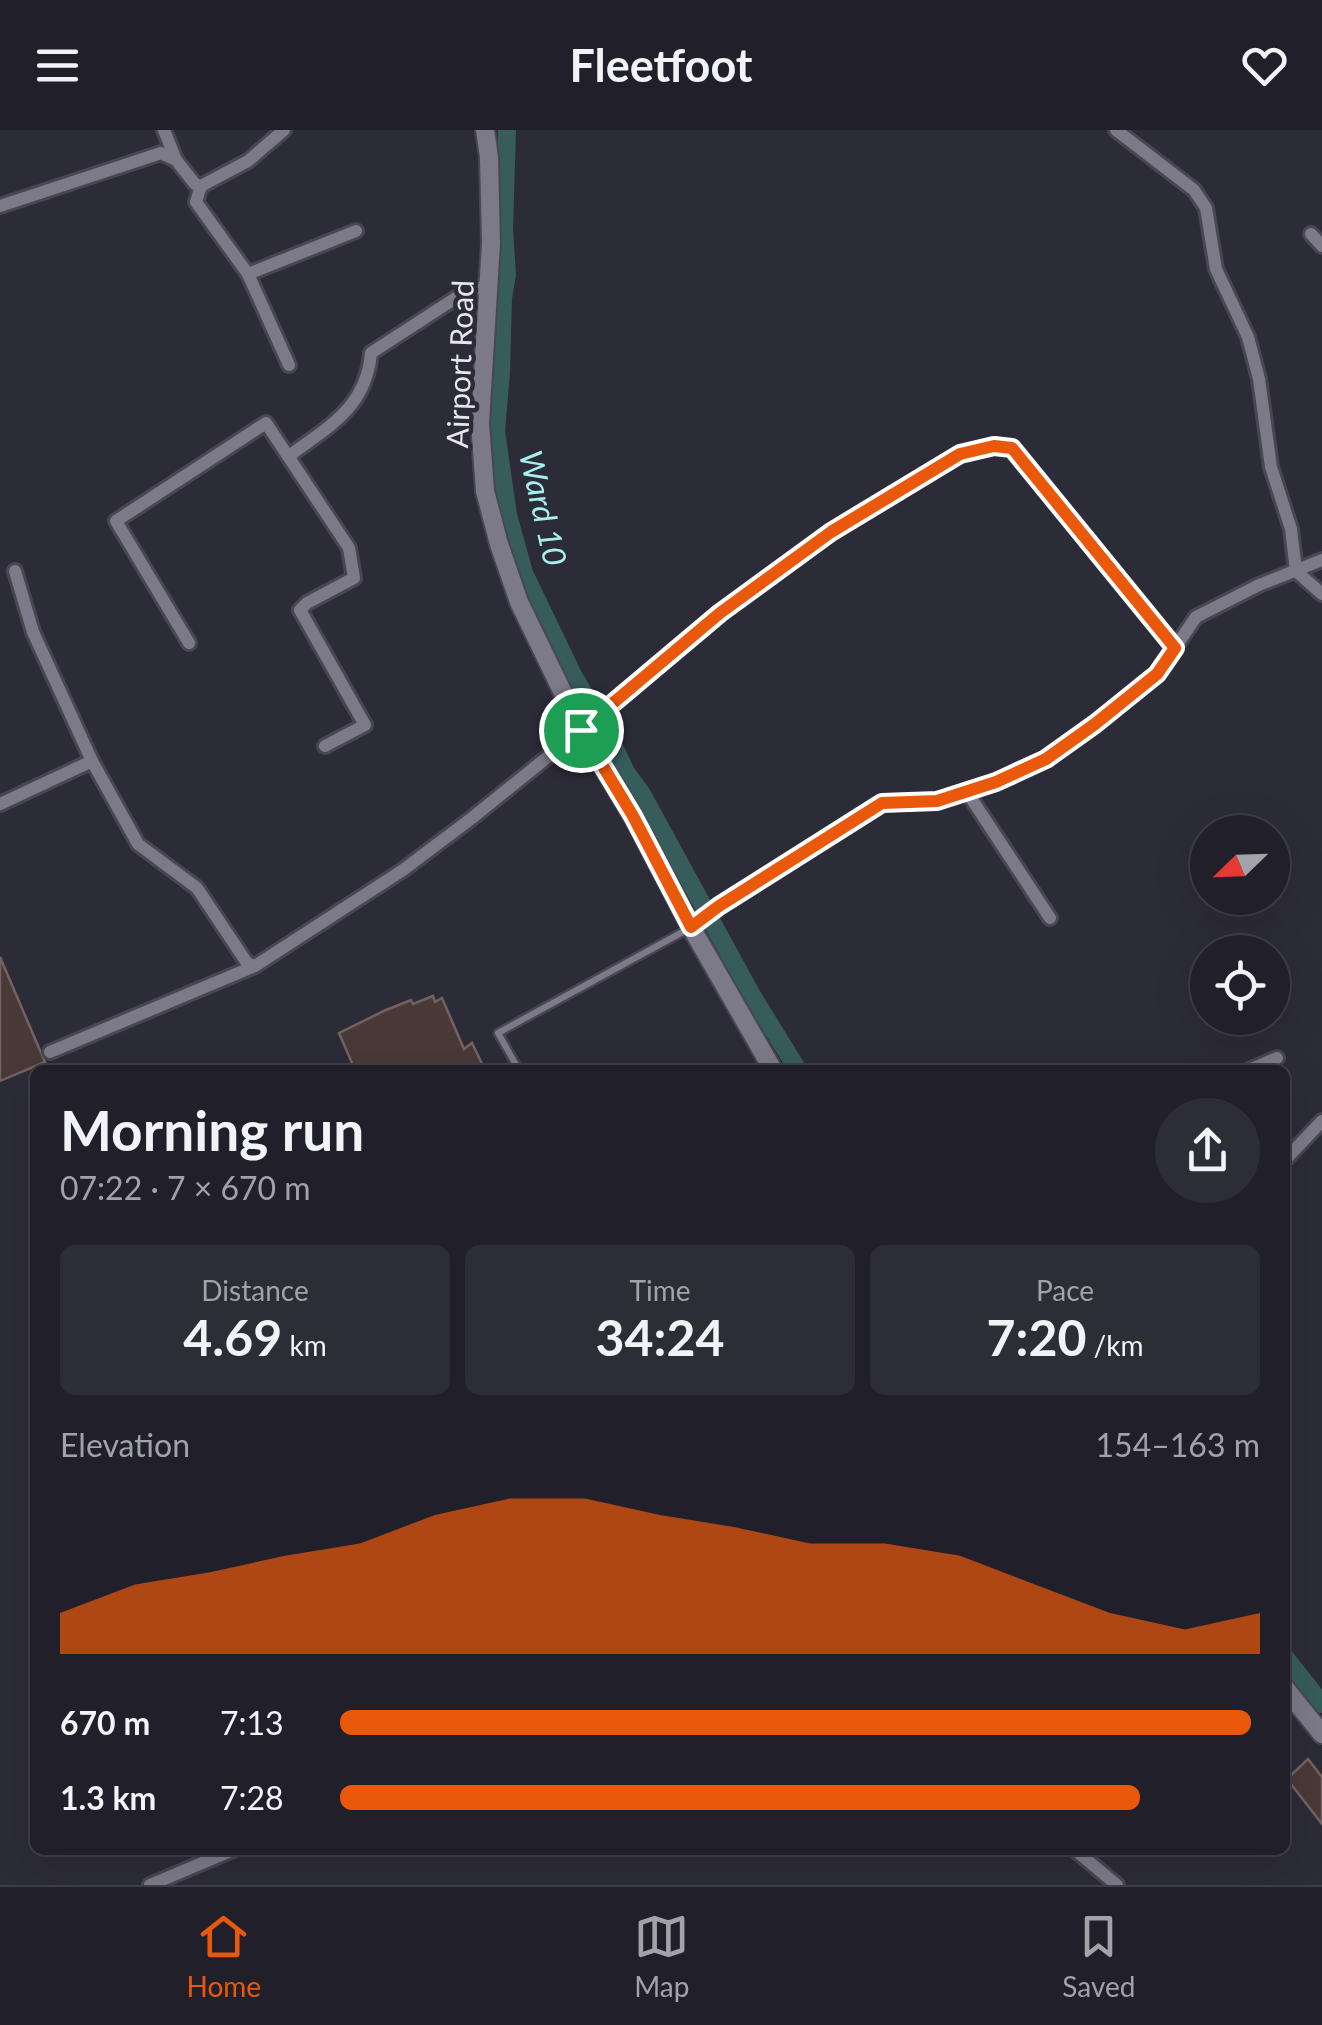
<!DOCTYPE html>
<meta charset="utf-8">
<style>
body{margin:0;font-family:Lato,sans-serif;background:#2d2d36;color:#f1f3f6;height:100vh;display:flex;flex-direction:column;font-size:38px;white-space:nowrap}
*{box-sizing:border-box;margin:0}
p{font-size:32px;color:#a2a3a8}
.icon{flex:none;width:55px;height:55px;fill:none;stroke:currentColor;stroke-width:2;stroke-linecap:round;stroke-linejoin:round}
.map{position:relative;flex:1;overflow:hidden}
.panel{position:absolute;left:30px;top:935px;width:1260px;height:790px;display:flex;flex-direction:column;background:#21202a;border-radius:15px;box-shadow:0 10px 40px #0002,0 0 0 2px #3e3e47}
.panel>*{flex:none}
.needle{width:65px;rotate:247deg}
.fabs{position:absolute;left:1190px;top:685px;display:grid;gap:20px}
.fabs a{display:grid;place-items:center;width:100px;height:100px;border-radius:50%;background:#21202a;box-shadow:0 10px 40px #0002,0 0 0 2px #3e3e47;font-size:50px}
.pin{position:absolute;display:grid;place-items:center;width:85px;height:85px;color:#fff;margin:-42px;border:5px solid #fff;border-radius:50%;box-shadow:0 2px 10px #0007}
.round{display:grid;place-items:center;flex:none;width:105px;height:105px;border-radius:52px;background:#2d2d36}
.head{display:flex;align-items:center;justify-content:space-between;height:170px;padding:0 30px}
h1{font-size:55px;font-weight:700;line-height:75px}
.figures{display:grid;grid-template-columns:repeat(3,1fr);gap:15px;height:170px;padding:10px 30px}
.figures div{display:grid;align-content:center;border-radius:15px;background:#2d2d36;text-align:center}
.figures b{font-size:50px;font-weight:700}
.figures small{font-size:28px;font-weight:400}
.figures p{font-size:28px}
.chart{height:280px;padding:20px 30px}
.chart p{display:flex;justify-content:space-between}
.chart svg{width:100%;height:180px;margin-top:10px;fill:#ea580c;opacity:.7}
ul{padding:0 30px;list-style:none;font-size:32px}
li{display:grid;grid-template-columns:160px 120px 1fr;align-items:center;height:75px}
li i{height:25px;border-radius:12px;background:#ea580c}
header{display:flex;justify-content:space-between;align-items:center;height:130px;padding:0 30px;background:#21202a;font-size:45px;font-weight:700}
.dock{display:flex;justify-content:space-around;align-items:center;height:140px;border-top:2px solid #3e3e47;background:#21202a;font-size:28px;color:#a2a3a8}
.dock a{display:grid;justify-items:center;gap:5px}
.dock .on{color:#ea580c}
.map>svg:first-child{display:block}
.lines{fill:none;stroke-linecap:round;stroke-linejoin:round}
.canal{stroke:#375c5c;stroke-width:18}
.building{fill:#493937;stroke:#746261;stroke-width:2.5}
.lane-casing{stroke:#484651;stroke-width:11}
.street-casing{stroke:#484651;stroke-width:18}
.secondary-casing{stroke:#484651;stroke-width:22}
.lane{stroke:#7c7a89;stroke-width:6}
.street{stroke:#7c7a89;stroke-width:12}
.secondary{stroke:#7c7a89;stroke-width:18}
.route-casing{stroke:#fff;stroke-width:20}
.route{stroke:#ea580c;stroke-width:12}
.labels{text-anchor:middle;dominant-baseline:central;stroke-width:9;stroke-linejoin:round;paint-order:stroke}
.street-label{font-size:30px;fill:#e8e7f0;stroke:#2c2b38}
.water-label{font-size:32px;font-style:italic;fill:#a6f0ef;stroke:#2c2b38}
</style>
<header><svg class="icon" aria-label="menu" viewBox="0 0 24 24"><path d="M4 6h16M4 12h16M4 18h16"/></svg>Fleetfoot<svg class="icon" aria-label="heart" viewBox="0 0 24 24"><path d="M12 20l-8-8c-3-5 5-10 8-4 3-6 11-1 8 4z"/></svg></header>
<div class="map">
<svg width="1322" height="1755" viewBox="0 0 1322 1755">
<rect width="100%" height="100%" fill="#2c2b38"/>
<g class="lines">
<g class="canal">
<path d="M507 0 504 99 507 145 503 168 501 242 496 301 508 385 524 443 573 545 608 604 626 642 642 664 753 867 798 940"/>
<path d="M1285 1527 1322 1574"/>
</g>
</g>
<g class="building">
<path d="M0 827 45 932 0 951Z"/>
<path d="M433 866 435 872 442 868 464 919 472 913 485 940H355L339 903 386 880 411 870 413 874Z"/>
<path d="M1308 1629 1322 1647V1694L1287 1649Z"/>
</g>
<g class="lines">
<defs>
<path id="lane" d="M519 940 498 903 690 798"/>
<g id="street">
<path d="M164 0 176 30"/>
<path d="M1116 0 1194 60 1206 78 1216 139 1248 207 1259 249 1271 337 1291 399 1296 441 1322 464"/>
<path d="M201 56 196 72 248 144"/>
<path d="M0 76 161 23 176 30 195 54 201 56 248 31 284 0"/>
<path d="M1311 104 1322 116"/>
<path d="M289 235 248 144 356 101"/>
<path d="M289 326C329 296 366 278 371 223L468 160 489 156"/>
<path d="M15 441 33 502 92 631"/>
<path d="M189 513 116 391 266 293 349 418 354 448 307 473 300 480 365 595 325 616"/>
<path d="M967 662 1050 788"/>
<path d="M0 674 92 631 138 714 197 758 247 833 255 836 403 740 472 688 581 600 720 483 831 402 960 324 994 315 1012 318 1175 518"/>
<path d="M691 797 719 777 882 673 937 671 995 653 1046 629 1095 594 1157 544 1196 487 1259 455 1322 430"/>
<path d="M50 922 255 836"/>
<path d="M1249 940 1277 928"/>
<path d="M1285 1030 1322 991"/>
<path d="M1075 1720 1117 1755"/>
<path d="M150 1755 233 1720"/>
</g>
<g id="secondary">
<path d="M485 0 489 27 491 113 480 293 485 361 499 414 519 472 581 600 633 686 691 797 773 940"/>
<path d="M1285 1558 1322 1604"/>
</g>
</defs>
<use href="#lane" class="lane-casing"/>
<use href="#street" class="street-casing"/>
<use href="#secondary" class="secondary-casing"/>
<use href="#lane" class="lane"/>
<use href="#street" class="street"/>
<use href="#secondary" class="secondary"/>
</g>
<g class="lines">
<defs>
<path id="route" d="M994 316 1012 318 1175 518 1157 544 1095 594 1046 629 996 652 937 671 882 673 719 776 691 797 633 686 581 600 720 483 831 402 960 324Z"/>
</defs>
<use href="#route" class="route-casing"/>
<use href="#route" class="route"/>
</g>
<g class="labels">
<g class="street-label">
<text transform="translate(459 234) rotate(-88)">Airport Road</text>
</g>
<g class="water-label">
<text transform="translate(544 378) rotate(77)">Ward 10</text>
</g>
</g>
</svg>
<div class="fabs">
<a><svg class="needle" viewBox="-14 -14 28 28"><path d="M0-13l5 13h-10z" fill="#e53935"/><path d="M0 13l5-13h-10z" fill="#a2a3a8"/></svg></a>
<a><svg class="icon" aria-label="locate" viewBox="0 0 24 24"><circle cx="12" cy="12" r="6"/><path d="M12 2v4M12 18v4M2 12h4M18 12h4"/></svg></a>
</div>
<div class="pin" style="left:581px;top:600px;background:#1e9e55"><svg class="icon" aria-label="arrive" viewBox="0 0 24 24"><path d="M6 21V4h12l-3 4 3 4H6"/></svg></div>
<section class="panel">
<div class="head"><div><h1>Morning run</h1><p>07:22 · 7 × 670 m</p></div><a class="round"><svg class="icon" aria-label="share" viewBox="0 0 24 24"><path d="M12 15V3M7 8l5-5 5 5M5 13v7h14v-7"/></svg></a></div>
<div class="figures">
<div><p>Distance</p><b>4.69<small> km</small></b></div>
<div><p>Time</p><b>34:24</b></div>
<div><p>Pace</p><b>7:20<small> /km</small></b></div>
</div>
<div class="chart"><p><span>Elevation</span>154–163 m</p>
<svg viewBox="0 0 160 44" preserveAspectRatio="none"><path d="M0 44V34L10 27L20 24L30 20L40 17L50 10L60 6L70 6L80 10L90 13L100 17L110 17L120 20L130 27L140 34L150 38L160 34V44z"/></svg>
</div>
<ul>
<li><b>670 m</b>7:13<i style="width:99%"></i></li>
<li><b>1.3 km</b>7:28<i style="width:87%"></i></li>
</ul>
</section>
</div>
<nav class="dock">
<a class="on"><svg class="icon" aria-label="home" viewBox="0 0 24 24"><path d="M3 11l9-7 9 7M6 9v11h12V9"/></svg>Home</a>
<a><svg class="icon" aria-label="map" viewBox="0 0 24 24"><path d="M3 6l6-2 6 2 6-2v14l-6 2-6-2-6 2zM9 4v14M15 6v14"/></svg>Map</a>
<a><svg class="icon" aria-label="saved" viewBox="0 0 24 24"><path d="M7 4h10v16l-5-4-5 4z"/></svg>Saved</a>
</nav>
